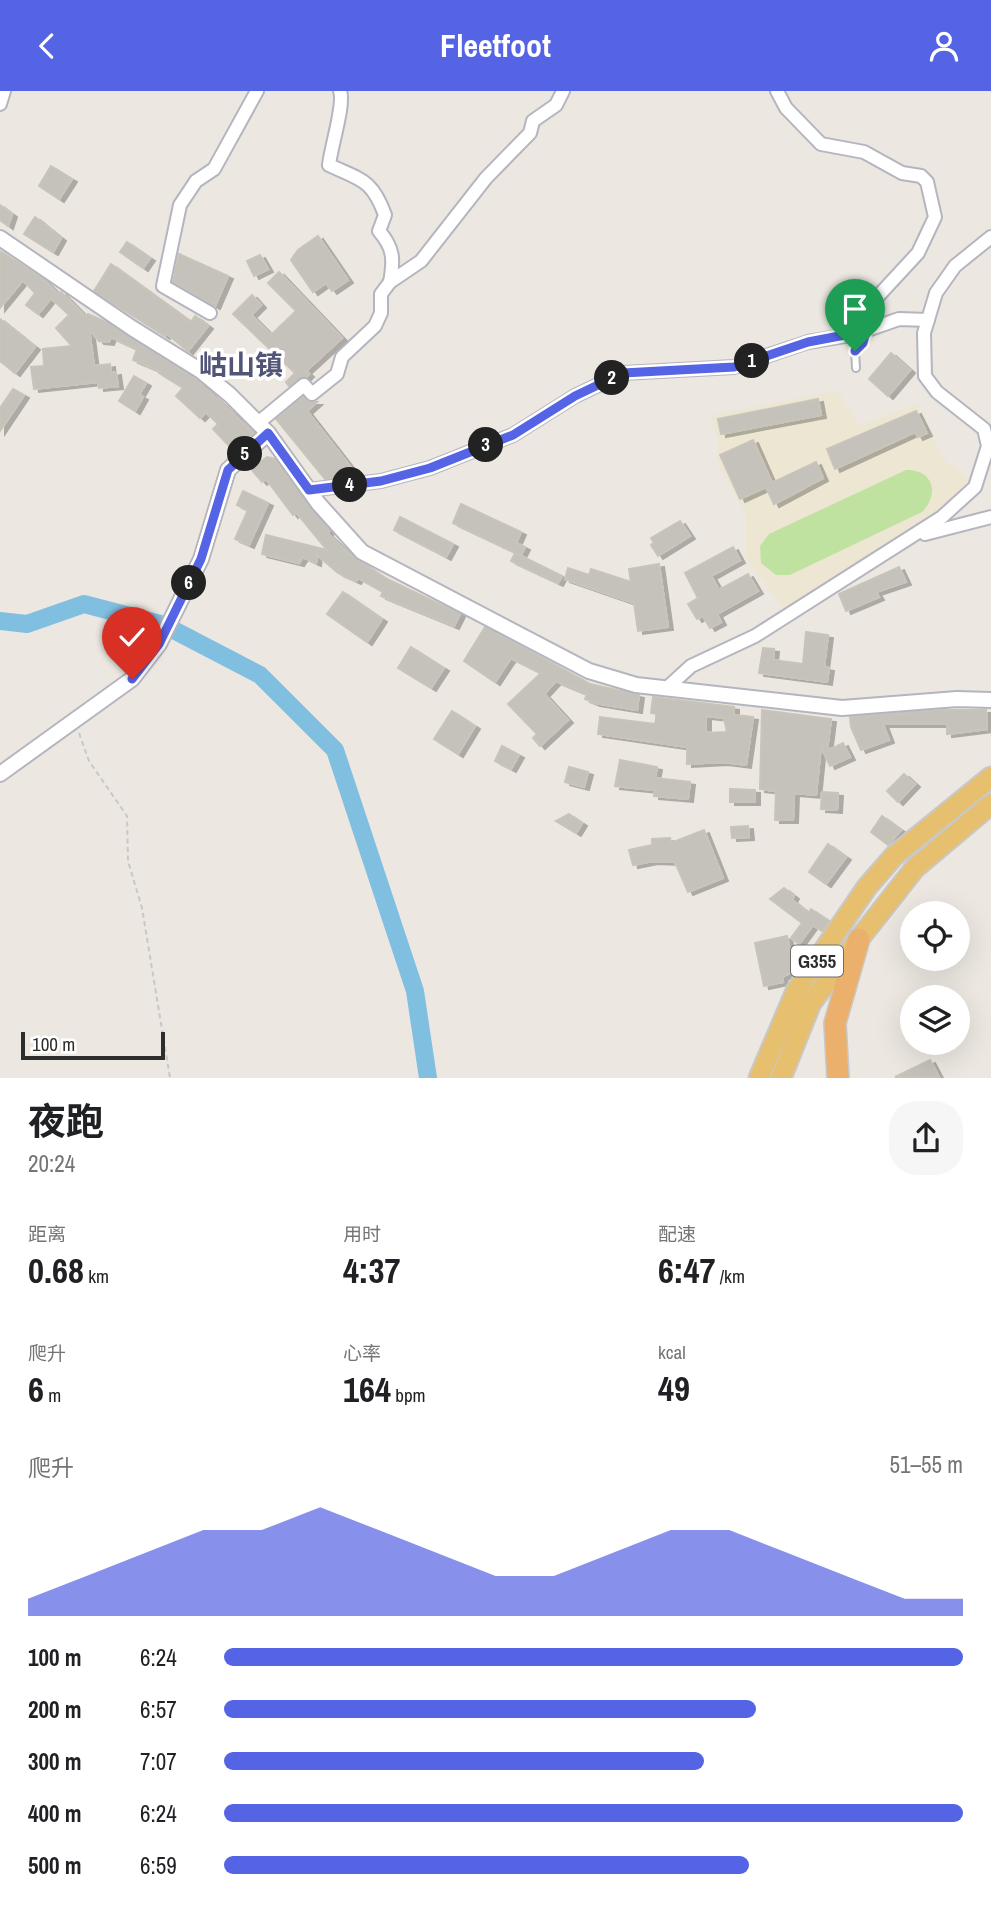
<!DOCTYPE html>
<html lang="zh">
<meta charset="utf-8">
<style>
body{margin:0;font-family:"Archivo Narrow","Noto Sans SC",sans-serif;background:#f6f6f6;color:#202124;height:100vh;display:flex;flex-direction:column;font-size:26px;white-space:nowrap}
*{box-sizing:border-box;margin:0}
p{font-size:23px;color:#757577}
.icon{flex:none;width:38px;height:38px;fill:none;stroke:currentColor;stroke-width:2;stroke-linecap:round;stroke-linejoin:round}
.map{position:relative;height:987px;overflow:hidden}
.panel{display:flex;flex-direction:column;background:#fff;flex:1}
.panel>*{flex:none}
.controls{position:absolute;left:900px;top:810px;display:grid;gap:14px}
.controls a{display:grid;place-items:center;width:70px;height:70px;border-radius:50%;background:#fff;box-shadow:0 7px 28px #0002;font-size:35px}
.scale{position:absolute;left:21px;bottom:18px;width:144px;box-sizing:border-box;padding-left:7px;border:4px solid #2d2d2d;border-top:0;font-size:19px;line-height:24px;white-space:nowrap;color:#2d2d2d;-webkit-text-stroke:5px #fff;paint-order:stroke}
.pin{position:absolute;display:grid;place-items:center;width:60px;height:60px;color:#fff;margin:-72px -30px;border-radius:50% 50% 50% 0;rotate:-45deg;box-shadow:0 0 7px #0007}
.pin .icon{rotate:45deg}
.km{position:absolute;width:35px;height:35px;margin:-18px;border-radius:50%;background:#222;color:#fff;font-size:19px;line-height:35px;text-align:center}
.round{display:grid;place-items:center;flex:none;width:74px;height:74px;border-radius:28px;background:#f6f6f6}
.head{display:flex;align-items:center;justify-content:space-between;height:119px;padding:0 28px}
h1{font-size:38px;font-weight:700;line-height:52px}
.stats{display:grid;grid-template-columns:repeat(3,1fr);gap:10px;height:119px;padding:7px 28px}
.stats div{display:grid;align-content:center}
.stats b{font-size:35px;font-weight:700}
.stats small{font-size:19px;font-weight:400}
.stats p{font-size:19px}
.chart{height:196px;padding:14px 28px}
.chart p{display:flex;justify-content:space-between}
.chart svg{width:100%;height:126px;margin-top:7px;fill:#5563e5;opacity:.7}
ul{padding:0 28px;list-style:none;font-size:23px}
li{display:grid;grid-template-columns:112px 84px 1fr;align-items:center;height:52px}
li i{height:18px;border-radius:9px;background:#5563e5}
header{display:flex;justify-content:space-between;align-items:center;height:91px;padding:0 28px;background:#5563e5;color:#fff;font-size:32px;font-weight:700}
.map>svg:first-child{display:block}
.education{fill:#ece6d3}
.pitch{fill:#c0e2a1}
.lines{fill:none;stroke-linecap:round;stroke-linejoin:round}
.river{stroke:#81bfe1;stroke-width:18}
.building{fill:#c5c2bc;stroke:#c8c4ba;stroke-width:2;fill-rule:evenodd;filter:url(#shadow)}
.service-casing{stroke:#b4b5bf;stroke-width:10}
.minor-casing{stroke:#b4b5bf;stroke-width:16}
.tertiary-casing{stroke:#b4b5bf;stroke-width:18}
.trunk-casing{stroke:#c8c8c8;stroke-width:23}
.motorway-casing{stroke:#c8c8c8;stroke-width:24}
.path{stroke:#c8c8c8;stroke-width:2;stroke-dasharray:5 3.5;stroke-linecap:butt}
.service{stroke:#fff;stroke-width:6}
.minor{stroke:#fff;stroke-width:12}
.tertiary{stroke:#fff;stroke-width:14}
.trunk{stroke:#e6c06f;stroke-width:19}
.motorway{stroke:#ecb06d;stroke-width:21}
.route-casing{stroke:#fff;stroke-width:14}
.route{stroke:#5563e5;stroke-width:9}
.labels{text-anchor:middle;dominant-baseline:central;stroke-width:7;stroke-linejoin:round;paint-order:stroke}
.shield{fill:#fff;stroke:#6c6c6c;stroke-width:2}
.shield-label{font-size:19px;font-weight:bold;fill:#2d2d2d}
.district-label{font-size:28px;font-weight:bold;fill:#525578;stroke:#fff}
</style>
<header><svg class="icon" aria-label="back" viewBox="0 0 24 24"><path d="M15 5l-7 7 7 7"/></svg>Fleetfoot<svg class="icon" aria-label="person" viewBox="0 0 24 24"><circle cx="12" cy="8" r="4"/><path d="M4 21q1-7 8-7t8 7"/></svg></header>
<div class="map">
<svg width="991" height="987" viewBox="0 0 991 987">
<defs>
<filter id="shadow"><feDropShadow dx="5" dy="3" stdDeviation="0" flood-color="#0004"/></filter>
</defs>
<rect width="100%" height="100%" fill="#ece8e1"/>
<path class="education" d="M838 300 859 335 916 313 946 371 969 389 938 420 786 520 746 468V424L717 371 719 353 711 324Z"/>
<path class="pitch" d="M906 379C933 378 940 403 922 421L790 484H776L761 472 760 455 769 443Z"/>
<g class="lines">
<path class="river" d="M0 530 27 533 84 513 164 534 260 584 335 659 415 900 428 987"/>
</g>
<g class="building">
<path d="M51 75 72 88 59 108 39 95Z"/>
<path d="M0 114 12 123 8 135 0 129Z"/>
<path d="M35 126 61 147 53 161 24 143Z"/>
<path d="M318 145 348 189 332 200 326 192 313 201 291 169 298 159Z"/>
<path d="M127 151 150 167 143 177 120 161Z"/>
<path d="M0 160 44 189 58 203 61 201 86 226 88 223 106 231 195 288 254 342 234 360 213 338 218 333 206 321 200 327 176 305 183 297 159 282 160 280 133 269 137 258 111 246 109 251 99 250 89 238 94 275 110 273 111 282 116 281 118 295 99 297 98 291 34 298 31 276 44 275 43 258 72 255 56 237 69 224 51 207 38 223 26 214 35 202 23 189 0 217Z"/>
<path d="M179 163 228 185 215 215 173 191Z"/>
<path d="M260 164 268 178 254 185 247 170Z"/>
<path d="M111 173 191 231 195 225 208 235 188 260 167 243 165 245 94 200Z"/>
<path d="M279 181 342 247 306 280 309 283 306 286 289 295 286 291 295 282 233 223 252 204 261 214 251 224 271 244 296 220 268 192Z"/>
<path d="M0 228 35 256 15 282 0 270Z"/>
<path d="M891 262 910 279 888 305 869 288Z"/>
<path d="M134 285 146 292 139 304 143 306 135 320 119 310Z"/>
<path d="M13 298 24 304 0 340V317Z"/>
<path d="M303 306 309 311H317L307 320 353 379 344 386 325 388 276 328Z"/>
<path d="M818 308 821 324 721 343 718 328Z"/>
<path d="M916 320 927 342 918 346 915 341 835 378 827 358Z"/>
<path d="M753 349 772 392 816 371 823 387 774 413 766 396 740 408 720 364Z"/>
<path d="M267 366 275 368 330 439 327 442 348 462 385 487 460 523 454 535 381 505 383 501 358 487 356 490 338 482 317 464 316 472 303 466 299 472 262 463 266 444 327 459 296 421 293 424 266 388 262 391 251 378Z"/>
<path d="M243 400 268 412 249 454 235 448 248 419 237 414Z"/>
<path d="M461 413 521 441 516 452 525 456 521 464 453 432Z"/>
<path d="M400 426 453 453 446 466 394 439Z"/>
<path d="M680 430 690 445 658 465 651 454 654 452 651 447Z"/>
<path d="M733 456 740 469 711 485 719 499 748 483 758 500 717 523 721 531 710 537 703 525 697 528 688 513 698 507 685 482Z"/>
<path d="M515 462 562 485 558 492 511 470Z"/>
<path d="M659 473 668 536 638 540 634 512 565 488 568 477 589 484 591 478 631 491 629 478Z"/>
<path d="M899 476 906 491 876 501 879 506 846 520 839 503Z"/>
<path d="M343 501 382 528 367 551 327 523Z"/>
<path d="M485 536 590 593 639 604 637 619 595 612 585 608 587 603 556 590 544 603 568 629 540 655 533 647 537 643 508 613 541 582 511 567 495 591 464 570Z"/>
<path d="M806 541 828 544 824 576 829 577 827 591 759 582 763 557 774 558 773 569 803 573Z"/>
<path d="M411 556 444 577 431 597 398 577Z"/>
<path d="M653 606 734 616V624L753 626 746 674 723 671 687 673V656L598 643 600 626 655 633 657 623 651 622ZM706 625 724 627 727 641 706 642Z"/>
<path d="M762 619 831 628 827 660 843 652 850 666 830 675 821 655 816 704 794 702 793 729H775L776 700 760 698Z"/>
<path d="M942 619H986L987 638 947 643V633H883L889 649 861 659 851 636 850 626Z"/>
<path d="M452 620 475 635 458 663 434 648Z"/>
<path d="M502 655 519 664 511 678 495 670Z"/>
<path d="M620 669 657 676 655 687 690 691 688 708 654 705V699L615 695Z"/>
<path d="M569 676 588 681 584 696 565 691Z"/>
<path d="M904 683 915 693 898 711 887 700Z"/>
<path d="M730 698 755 699V711H730Z"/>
<path d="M822 701 838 702 837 719 821 718Z"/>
<path d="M569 723 582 732 576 742 556 730Z"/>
<path d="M882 725 901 739 888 754 871 741Z"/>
<path d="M748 735 749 746 732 747 731 736Z"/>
<path d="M704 739 723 787 688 801 675 771 653 770 633 774 629 759 652 754V748L670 747 671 752Z"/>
<path d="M828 753 846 766 826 793 809 781Z"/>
<path d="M784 797 794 805 792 809 808 822 811 818 829 830 822 840 813 834 799 853 791 847 802 832 770 808Z"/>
<path d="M787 845 794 880 782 886 783 891 764 895 755 852Z"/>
<path d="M930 969 939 986H895Z"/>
</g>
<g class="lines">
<defs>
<path id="service" d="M856 277 855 260 863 252 866 240"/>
<g id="minor">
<path d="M340 0C345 13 331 55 329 74 361 89 372 88 385 124L379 140C394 157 394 169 390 191"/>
<path d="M0 13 4 0"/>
<path d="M210 222 163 195 180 114 196 90 214 78 257 0"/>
<path d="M856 243 899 228 928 229"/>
<path d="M258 332 304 294 312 303 337 283 342 266 375 235 381 222V203L390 191 421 170 486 87 530 42 533 30 556 14 563 0"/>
<path d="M309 399 381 390 430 377 513 344 575 305 623 282 734 276 808 251 856 243 869 215 918 162 935 126 927 91 921 85 902 82 864 61 821 53 786 17 777 0"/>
<path d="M925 443 991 426"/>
<path d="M667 597 691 575 755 545 942 426 975 396 988 355 984 338 937 301 925 285 924 242 936 202 955 175 991 146"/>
</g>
<g id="tertiary">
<path d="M0 147 132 237 201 280 230 304 268 342 318 412 362 461 589 580 636 594 842 617 957 608 991 609"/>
<path d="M0 683 132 588 159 553 201 468 228 379 268 342"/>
</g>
<g id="trunk">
<path d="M759 987 796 900 867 796 894 765 991 686"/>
<path d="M781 987 811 912 859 848 915 777 991 713"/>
</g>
<path id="motorway" d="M838 987 835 932 859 848"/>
</defs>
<use href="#service" class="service-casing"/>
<use href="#minor" class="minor-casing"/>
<use href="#tertiary" class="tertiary-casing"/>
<use href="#trunk" class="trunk-casing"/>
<use href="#motorway" class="motorway-casing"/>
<path class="path" d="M79 642 89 670 127 725 128 770 142 817 170 987"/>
<use href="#service" class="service"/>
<use href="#minor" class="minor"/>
<use href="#tertiary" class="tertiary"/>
<use href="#trunk" class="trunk"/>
<use href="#motorway" class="motorway"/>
</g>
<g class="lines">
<defs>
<path id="route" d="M132 588 159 553 201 468 228 379 268 342 309 399 381 390 430 377 513 344 575 305 623 282 734 276 808 251 866 240 863 252 855 260"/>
</defs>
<use href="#route" class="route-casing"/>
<use href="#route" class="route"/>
</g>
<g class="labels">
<rect class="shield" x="791" y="854.5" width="52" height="31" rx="5"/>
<g class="shield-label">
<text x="817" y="870">G355</text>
</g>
<g class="district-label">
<text x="241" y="274">岵山镇</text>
</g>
</g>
</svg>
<div class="controls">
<a><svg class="icon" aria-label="locate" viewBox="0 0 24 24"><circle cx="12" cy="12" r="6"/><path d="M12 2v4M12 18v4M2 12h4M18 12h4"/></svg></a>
<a><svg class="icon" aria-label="layers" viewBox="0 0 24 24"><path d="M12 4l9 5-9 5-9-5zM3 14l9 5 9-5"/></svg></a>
</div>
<div class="scale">100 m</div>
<div class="pin" style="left:855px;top:260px;background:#1e9e55"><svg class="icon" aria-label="arrive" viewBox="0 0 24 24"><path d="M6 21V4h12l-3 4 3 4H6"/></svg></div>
<div class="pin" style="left:132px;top:588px;background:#d93025"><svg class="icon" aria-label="check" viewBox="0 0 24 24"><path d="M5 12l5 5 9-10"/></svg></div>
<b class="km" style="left:752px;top:270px">1</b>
<b class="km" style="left:612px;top:287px">2</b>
<b class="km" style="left:486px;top:354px">3</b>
<b class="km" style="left:350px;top:394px">4</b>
<b class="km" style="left:245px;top:363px">5</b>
<b class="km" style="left:189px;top:492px">6</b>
</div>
<section class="panel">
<div class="head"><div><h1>夜跑</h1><p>20:24</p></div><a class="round"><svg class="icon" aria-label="share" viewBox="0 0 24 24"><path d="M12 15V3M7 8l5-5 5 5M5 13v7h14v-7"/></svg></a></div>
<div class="stats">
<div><p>距离</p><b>0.68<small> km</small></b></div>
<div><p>用时</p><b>4:37</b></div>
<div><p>配速</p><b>6:47<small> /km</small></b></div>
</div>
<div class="stats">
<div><p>爬升</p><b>6<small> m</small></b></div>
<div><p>心率</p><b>164<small> bpm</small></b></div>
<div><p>kcal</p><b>49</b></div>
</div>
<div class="chart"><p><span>爬升</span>51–55 m</p>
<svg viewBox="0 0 160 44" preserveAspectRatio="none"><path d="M0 44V38L10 30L20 22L30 14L40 14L50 6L60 14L70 22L80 30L90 30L100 22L110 14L120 14L130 22L140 30L150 38L160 38V44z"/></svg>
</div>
<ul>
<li><b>100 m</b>6:24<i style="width:100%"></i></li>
<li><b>200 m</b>6:57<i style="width:72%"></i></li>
<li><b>300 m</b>7:07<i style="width:65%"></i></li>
<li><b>400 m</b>6:24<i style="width:100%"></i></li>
<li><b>500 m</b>6:59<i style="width:71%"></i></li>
</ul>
</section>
